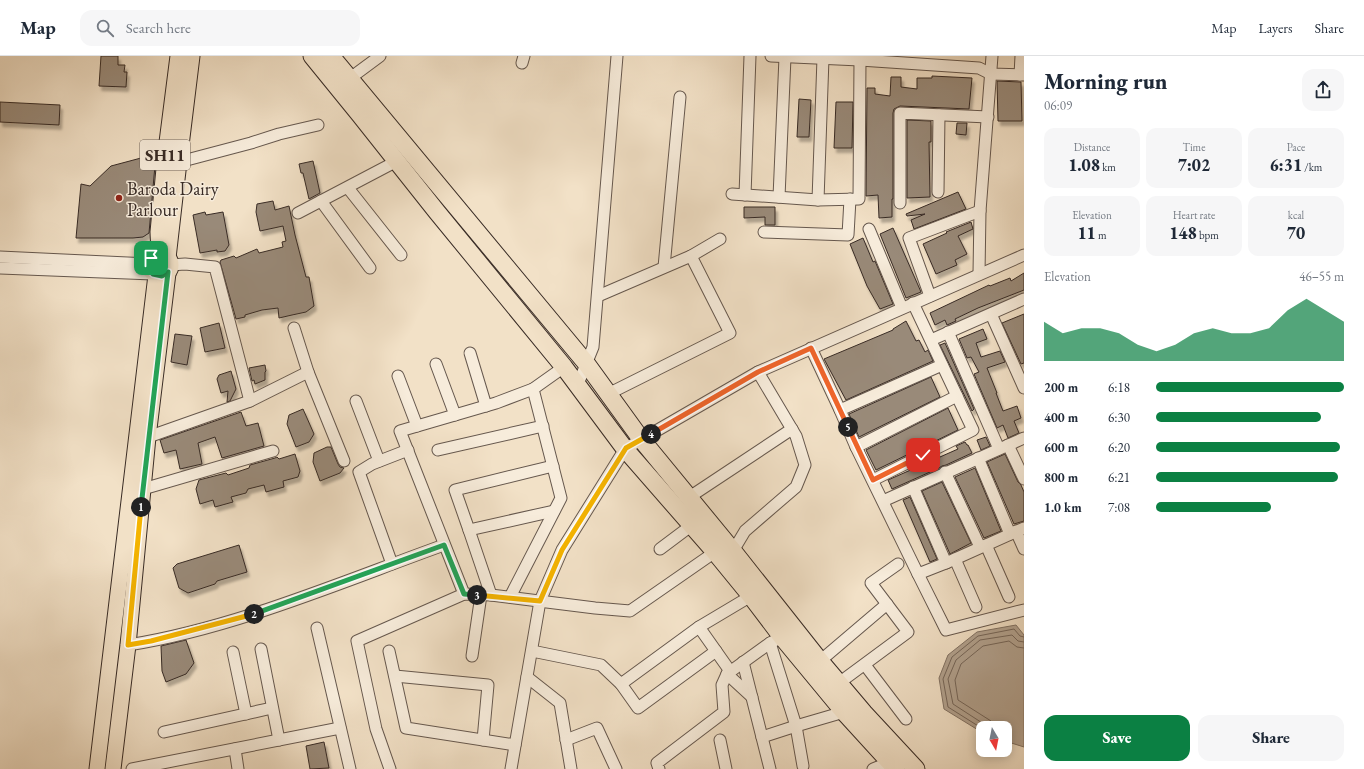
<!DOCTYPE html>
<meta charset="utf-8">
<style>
body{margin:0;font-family:"EB Garamond",serif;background:#f6f6f7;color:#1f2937;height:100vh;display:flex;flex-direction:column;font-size:15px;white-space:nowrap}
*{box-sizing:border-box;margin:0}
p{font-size:13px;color:#747a83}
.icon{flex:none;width:22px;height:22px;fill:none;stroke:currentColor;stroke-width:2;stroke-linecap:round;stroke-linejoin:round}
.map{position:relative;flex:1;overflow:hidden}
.details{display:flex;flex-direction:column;background:#fff;width:340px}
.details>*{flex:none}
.needle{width:26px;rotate:170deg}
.fabs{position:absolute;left:976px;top:665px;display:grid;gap:8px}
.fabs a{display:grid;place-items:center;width:36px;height:36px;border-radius:8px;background:#fff;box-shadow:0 2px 10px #0003;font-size:20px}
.pin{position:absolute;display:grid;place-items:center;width:34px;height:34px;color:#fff;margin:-17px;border-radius:8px;box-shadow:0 2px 6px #0006}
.km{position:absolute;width:20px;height:20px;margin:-10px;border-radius:50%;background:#222;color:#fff;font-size:11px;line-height:20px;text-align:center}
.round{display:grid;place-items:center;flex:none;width:42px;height:42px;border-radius:12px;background:#f6f6f7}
.headline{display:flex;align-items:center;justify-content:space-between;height:68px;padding:0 20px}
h1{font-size:22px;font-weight:800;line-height:30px}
.stats{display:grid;grid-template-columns:repeat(3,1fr);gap:6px;height:68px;padding:4px 20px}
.stats div{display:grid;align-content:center;border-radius:10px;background:#f6f6f7;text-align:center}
.stats b{font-size:17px;font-weight:800}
.stats small{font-size:11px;font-weight:400}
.stats p{font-size:11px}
.chart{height:112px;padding:8px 20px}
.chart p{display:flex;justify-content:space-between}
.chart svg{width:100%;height:72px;margin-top:4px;fill:#0b8043;opacity:.7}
.action{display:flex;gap:8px;margin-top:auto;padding:8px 20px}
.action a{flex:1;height:46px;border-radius:12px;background:#0b8043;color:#fff;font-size:16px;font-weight:800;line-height:46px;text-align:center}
.action a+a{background:#f6f6f7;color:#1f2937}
ul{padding:0 20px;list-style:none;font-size:13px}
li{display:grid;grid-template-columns:64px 48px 1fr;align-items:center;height:30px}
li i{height:10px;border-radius:5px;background:#0b8043}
header{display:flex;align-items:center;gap:24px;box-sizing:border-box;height:56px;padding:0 20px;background:#fff;border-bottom:1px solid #e0e1e3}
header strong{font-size:19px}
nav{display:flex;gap:22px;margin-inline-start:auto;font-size:14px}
.search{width:280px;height:36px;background:#f6f6f7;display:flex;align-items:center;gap:10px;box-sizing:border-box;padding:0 14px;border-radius:12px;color:#747a83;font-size:15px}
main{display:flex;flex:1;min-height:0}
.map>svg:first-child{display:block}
.water{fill:#b3a390;stroke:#827365}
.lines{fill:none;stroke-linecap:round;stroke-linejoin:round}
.shore{stroke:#76675a;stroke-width:1}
.building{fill:#998a79;stroke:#382b25;filter:url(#shadow)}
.minor-casing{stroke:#66584e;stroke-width:13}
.major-casing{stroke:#382b25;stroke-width:17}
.highway-casing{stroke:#382b25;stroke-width:19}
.minor{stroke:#f7ecdb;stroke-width:11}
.major{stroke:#f2e1c7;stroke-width:15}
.highway{stroke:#f2e1c7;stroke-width:17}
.split-1-casing{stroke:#fff;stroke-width:8}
.split-2-casing{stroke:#fff;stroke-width:8}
.split-3-casing{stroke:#fff;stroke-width:8}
.split-4-casing{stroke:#fff;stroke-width:8}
.split-5-casing{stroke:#fff;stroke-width:8}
.split-6-casing{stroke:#fff;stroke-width:8}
.split-1{stroke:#22a559;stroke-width:5}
.split-2{stroke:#f5b400;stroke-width:5}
.split-3{stroke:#22a559;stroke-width:5}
.split-4{stroke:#f5b400;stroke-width:5}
.split-5{stroke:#f0652b;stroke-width:5}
.split-6{stroke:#f0652b;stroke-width:5}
.poi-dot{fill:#8f2418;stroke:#f7ecdb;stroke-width:1.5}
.labels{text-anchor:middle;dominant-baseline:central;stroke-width:3;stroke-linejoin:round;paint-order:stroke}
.shield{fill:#f7ecdb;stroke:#71655c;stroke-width:1}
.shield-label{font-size:17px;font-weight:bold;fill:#382b25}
.poi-label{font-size:18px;fill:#382b25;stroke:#f7ecdb;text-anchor:start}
</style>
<header>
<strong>Map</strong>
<div class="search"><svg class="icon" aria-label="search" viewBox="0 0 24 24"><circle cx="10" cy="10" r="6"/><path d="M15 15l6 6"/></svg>Search here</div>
<nav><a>Map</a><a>Layers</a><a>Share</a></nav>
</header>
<main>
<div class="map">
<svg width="1024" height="713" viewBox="0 0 1024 713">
<defs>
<filter id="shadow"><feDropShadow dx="2.5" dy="4.5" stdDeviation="1" flood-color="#0004"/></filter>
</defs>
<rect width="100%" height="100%" fill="#f2e1c7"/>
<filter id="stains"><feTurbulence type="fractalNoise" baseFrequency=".005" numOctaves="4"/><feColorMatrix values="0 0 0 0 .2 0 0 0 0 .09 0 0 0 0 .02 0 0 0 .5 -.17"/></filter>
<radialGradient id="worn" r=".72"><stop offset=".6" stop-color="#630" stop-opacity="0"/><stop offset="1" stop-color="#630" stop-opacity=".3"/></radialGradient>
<path class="water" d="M1016 569 1024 579V691L1005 685V672H983V677L944 653 939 622 948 599 977 576Z"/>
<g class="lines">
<g class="shore">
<path d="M990 672 953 648 948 623 956 604 980 584 1012 579 1018 585 1024 586"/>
<path d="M998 672 991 665 958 644 955 624 961 608 983 590 1009 585 1017 591 1024 592"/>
<path d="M983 673 948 651 943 623 952 601 978 580 1014 573 1020 580 1024 581"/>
</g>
</g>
<g class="building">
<path d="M101 0H118V9H125L124 16H127L126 31 99 30Z"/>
<path d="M932 20 972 22 969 53 900 50 894 53 893 57V143H892V161L879 162 878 139 866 140 867 32H875V38L890 40 891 21H901V31L917 33V22H932Z"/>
<path d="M997 25 1021 26 1022 65H998Z"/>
<path d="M799 43 811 44 809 81H797Z"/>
<path d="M0 46 60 49 59 69 0 66Z"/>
<path d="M836 46H853L852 92H834Z"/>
<path d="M907 64 931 65V86H929L930 141 907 142Z"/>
<path d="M957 67H967L966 79 956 78Z"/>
<path d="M156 98 149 177 143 181 133 182H76L81 128 90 130 111 110Z"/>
<path d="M313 105 320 137 309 143 303 117H301L299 108Z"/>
<path d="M958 136 966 153 914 173 911 164 925 158 907 160 906 158Z"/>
<path d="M273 145 275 154 289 150 295 179 306 221H309L314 250 306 256 292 259 279 262 278 252 262 254 245 259V261L236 263 220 206 221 204 234 200 236 202 257 193 259 197 283 191 282 186 286 185 283 170 260 175 256 156 257 148Z"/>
<path d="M744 151H775V169H765V161L744 162Z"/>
<path d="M205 156 206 159 223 156 229 189 225 195 217 196V194L200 197 193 159Z"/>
<path d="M971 166 973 173 958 180 967 198 955 204 957 209 936 218 923 188 947 177 946 176Z"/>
<path d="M893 172 921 236 906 242 880 178Z"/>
<path d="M863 182 873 206 875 205 893 248 880 253 867 230 850 188Z"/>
<path d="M1024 217V234L978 252 955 263 956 265 947 269 945 264 935 269 930 257 989 229 990 230 1010 222 1011 225Z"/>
<path d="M1024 258V307L1021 308 1002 267Z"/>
<path d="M906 265 916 285 919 284 925 296 928 294 933 305 846 344 824 303 893 274V273Z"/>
<path d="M219 267 225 292 205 296 200 272Z"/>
<path d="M983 273 987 283 976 287 981 301 1000 295 1005 306 987 312 997 337H996L1003 355 1017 350 1021 362 1014 365 1019 377 1008 382 1003 369 997 372 974 318 979 316 971 301 967 302 959 283Z"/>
<path d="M175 278 192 280 187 309 171 306Z"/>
<path d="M945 287 974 353 972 355 940 289Z"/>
<path d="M265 309 266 315 265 316V324L255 328 254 324 252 325 249 312Z"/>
<path d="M231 315 236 333 230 345 227 346 228 335 221 337 217 323 219 319Z"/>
<path d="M931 321 940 341 859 381 849 358Z"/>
<path d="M948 352 958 374 876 414 866 394Z"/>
<path d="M303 353 314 378 309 386 296 391 287 368 289 359Z"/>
<path d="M241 356 246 370 258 367 264 390 222 402 215 381 198 387 202 408 180 413 176 394 164 397 160 384Z"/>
<path d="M986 381 990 390 981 394 977 384Z"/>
<path d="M965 386 967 389H968L972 397 946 409 942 410 939 412 892 433 888 424 958 393 956 390Z"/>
<path d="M327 391H331L338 408 340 411 344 412 340 417 320 425 313 406 314 397Z"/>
<path d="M295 398 300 415 298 421 283 425 284 431 266 436 264 429 248 433 246 437 231 441 233 446 215 451 213 444 200 448 196 433 199 424 226 417 228 419 249 412 250 409 275 402 277 401 279 403Z"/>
<path d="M1005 398 1018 426 1021 429 1024 436V465L1014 468 987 406Z"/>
<path d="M975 412 1001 475 984 482 955 421Z"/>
<path d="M942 426 971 487 950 498 922 435Z"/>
<path d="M910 441 937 503 930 506 903 444Z"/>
<path d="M239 489 247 516 217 525 215 528 188 537 179 532 173 512 177 508Z"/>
<path d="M186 584 194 607 186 618 166 626 162 615 161 590Z"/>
<path d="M324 686 329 712 310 713 306 690Z"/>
</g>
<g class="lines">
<defs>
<g id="minor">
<path d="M771 0 860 4 979 12 991 18 1024 19"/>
<path d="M522 7 524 0"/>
<path d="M1020 19 1021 0"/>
<path d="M349 23 380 0"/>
<path d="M179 106 251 87 279 78 318 69"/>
<path d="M348 132 401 199"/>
<path d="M938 136 939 59"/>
<path d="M732 138 818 144 859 143 860 4"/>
<path d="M745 139 750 0"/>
<path d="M779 141 785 1"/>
<path d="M818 144 823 2"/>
<path d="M321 145 370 212"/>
<path d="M900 147V57L988 61"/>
<path d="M298 157 397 105"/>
<path d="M869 173 902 252"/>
<path d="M764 176 848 179 850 143"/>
<path d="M0 201 149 208"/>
<path d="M171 209 185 208 215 211 250 345"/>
<path d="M664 211 680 41"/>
<path d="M0 212 153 218"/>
<path d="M979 218 980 155 992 0"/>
<path d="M598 240 691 200 720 183"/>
<path d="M930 240 909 182 980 155"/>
<path d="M991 258 1024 332"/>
<path d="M948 276 999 393"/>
<path d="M931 284 1024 243"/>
<path d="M811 292 840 354 856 391 918 518 946 574 1024 554"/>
<path d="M470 297 486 350"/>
<path d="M436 308 455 359"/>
<path d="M308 316 344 405"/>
<path d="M398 320 417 370"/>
<path d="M578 328 593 291 617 0"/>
<path d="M608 338 730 277 691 200"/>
<path d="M356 345 379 405"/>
<path d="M840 354 942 309"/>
<path d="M148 381 250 345 308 316 294 272"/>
<path d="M1008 389 1024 423"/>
<path d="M856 391 957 340"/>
<path d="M438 394 543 370"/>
<path d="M978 402 1010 478"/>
<path d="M553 410 455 434 469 474 554 455"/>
<path d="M945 416 980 491"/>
<path d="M873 424 973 374 913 247"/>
<path d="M913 431 946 507"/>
<path d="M143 433 273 395"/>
<path d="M688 442 792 373"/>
<path d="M883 445 1024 382"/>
<path d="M469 474 491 539"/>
<path d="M1016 475 1024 493"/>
<path d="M986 489 1009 541"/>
<path d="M660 493 692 469"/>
<path d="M733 495 745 475 796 431 805 409 796 380 758 316"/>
<path d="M955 503 976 551"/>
<path d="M392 508 359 416 372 408 408 394"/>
<path d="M918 518 946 507 1024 472"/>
<path d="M464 538 400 375 496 347 533 333"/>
<path d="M510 541 561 442 533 333 564 311"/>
<path d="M699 571 730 615"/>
<path d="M317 572 350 713"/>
<path d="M770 587 796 670 803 710"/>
<path d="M128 589C235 572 341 526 444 489"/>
<path d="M261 593 279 684"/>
<path d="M389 595 406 672 515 689"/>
<path d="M532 595 601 609 621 628 699 571 751 540"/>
<path d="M233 596 246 658"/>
<path d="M472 600 481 539"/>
<path d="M820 605 887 548"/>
<path d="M743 606 770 713"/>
<path d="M865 609 906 663"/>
<path d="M727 618 752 641"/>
<path d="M395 620 488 629 483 684"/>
<path d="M527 621 560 647 571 713"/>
<path d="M839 627 908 576 871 527 898 508"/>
<path d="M621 628 638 652 716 595"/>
<path d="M164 676 272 652"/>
<path d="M762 681 796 670 844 656"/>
<path d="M566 684 597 672 616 713"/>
<path d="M720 684 726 713"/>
<path d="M235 693 238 713"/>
<path d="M132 713 340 672"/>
<path d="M390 713 376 673 357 585 464 538 491 539 595 552 630 555 715 496"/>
<path d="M511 713 540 545 562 494 625 393 758 316 1024 199"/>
<path d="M659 713 657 707 724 656 722 629 727 618 770 587 782 581"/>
<path d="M873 713 890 706"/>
</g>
<g id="major">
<path d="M159 198 158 176 165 102 178 0"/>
<circle cx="160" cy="209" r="11"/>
<path d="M168 202 179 106 192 0"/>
<path d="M97 713 156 219"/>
<path d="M113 713 128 589 148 381 168 217"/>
</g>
<g id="highway">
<path d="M312 0 360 59 437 156 564 311 625 393 715 496 751 540 782 581 844 656 896 713"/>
<path d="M331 0 586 307 641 383 733 495 820 605 864 657 916 713"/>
</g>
</defs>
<use href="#minor" class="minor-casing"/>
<use href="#major" class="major-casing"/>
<use href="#highway" class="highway-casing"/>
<use href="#minor" class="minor"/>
<use href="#major" class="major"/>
<use href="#highway" class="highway"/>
</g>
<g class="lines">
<defs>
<path id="split-1" d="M141 451 168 216 162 220 153 218 149 211 151 202"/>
<path id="split-2" d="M141 451 128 589 151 585 254 558"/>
<path id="split-3" d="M254 558 444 489 464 538 477 539"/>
<path id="split-4" d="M477 539 540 545 562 494 626 392 651 378"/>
<path id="split-5" d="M651 378 758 316 811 292 848 371"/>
<path id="split-6" d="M848 371 873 424 923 399"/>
</defs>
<use href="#split-1" class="split-1-casing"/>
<use href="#split-2" class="split-2-casing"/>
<use href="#split-3" class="split-3-casing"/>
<use href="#split-4" class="split-4-casing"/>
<use href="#split-5" class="split-5-casing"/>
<use href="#split-6" class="split-6-casing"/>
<use href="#split-1" class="split-1"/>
<use href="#split-2" class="split-2"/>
<use href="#split-3" class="split-3"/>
<use href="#split-4" class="split-4"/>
<use href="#split-5" class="split-5"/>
<use href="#split-6" class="split-6"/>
</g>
<circle class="poi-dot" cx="119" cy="142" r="4"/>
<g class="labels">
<rect class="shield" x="140" y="84" width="50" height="30" rx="3"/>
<g class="shield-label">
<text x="165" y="99">SH11</text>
</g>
<g class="poi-label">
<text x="127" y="132">Baroda Dairy<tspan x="127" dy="21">Parlour</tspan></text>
</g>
</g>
<rect width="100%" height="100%" filter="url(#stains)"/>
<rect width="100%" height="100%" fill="url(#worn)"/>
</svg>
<div class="fabs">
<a><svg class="needle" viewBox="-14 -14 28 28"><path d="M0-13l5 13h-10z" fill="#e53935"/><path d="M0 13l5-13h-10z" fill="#747a83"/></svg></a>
</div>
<div class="pin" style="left:151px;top:202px;background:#1e9e55"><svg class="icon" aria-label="arrive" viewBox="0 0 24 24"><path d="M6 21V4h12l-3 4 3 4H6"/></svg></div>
<div class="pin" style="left:923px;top:399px;background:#d93025"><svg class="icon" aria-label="check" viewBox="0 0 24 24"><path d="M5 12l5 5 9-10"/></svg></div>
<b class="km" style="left:141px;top:451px">1</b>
<b class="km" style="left:254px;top:558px">2</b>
<b class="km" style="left:477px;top:539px">3</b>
<b class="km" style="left:651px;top:378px">4</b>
<b class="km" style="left:848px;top:371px">5</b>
</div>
<section class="details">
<div class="headline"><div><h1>Morning run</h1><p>06:09</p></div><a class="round"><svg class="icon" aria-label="share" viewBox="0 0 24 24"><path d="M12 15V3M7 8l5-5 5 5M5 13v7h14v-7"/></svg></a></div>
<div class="stats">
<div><p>Distance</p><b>1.08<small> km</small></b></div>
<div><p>Time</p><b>7:02</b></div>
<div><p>Pace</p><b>6:31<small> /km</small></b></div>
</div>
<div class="stats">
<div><p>Elevation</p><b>11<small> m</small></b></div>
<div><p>Heart rate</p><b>148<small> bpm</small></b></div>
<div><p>kcal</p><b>70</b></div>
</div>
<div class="chart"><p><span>Elevation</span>46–55 m</p>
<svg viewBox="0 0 160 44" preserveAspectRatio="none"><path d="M0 44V20L10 27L20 24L30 24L40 27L50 34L60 38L70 34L80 27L90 24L100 27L110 27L120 24L130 13L140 6L150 13L160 20V44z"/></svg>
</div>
<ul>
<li><b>200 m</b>6:18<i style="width:100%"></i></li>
<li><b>400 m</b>6:30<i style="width:88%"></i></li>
<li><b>600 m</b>6:20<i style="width:98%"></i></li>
<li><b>800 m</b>6:21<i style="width:97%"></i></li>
<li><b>1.0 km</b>7:08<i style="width:61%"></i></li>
</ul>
<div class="action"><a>Save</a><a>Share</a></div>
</section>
</main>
